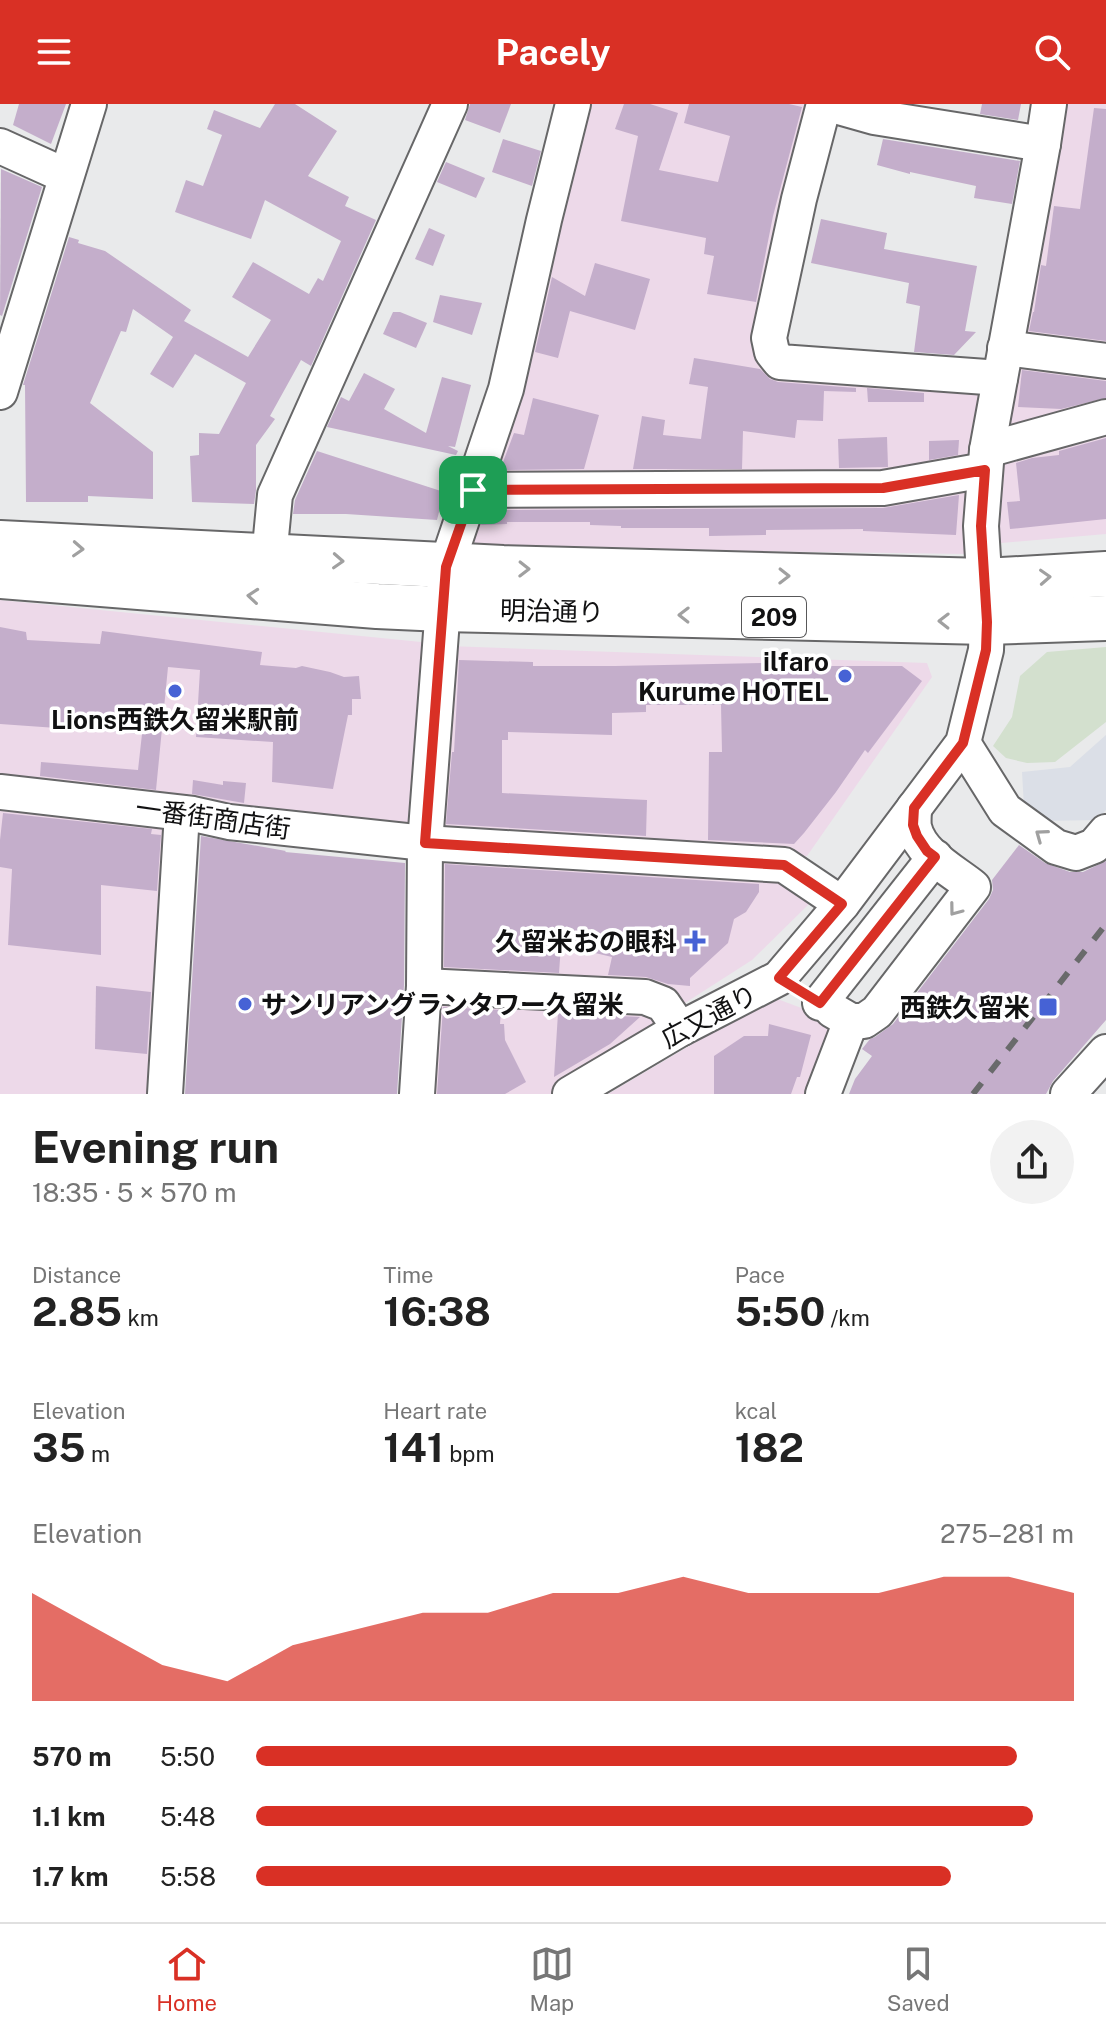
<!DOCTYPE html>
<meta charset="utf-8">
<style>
body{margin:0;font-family:"Public Sans","Noto Sans JP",sans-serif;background:#f2f2f2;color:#222;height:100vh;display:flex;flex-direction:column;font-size:30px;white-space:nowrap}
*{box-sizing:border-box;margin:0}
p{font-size:26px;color:#767676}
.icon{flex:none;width:44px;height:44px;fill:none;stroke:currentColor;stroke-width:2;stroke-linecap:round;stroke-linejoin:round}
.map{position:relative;height:990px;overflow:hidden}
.drawer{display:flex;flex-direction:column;background:#fff;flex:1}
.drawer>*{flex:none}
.pin{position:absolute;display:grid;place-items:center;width:68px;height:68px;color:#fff;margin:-34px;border-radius:16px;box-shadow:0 4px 12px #0006}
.round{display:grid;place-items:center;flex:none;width:84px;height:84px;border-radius:42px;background:#f2f2f2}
.headline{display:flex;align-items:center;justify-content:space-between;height:136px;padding:0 32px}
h1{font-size:44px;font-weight:700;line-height:60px}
.figures{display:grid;grid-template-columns:repeat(3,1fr);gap:12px;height:136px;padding:8px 32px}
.figures div{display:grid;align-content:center}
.figures b{font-size:40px;font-weight:700}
.figures small{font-size:22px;font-weight:400}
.figures p{font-size:22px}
.chart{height:224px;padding:16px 32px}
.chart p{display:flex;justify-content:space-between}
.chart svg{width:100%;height:144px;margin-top:8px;fill:#d93025;opacity:.7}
ul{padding:0 32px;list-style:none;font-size:26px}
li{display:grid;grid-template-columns:128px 96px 1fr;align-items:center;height:60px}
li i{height:20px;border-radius:10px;background:#d93025}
header{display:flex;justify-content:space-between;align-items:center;height:104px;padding:0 32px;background:#d93025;color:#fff;font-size:36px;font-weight:700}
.dock{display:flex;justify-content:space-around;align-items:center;height:112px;border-top:2px solid #e0e0e0;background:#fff;font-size:22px;color:#767676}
.dock a{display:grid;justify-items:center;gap:4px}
.dock .current{color:#d93025}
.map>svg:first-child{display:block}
.commercial{fill:#edd9e9}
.built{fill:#dbdfe7}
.green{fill:#d3e0ce}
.building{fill:#c4aecb}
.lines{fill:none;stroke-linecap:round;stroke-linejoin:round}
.minor-casing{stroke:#676768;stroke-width:38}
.highway-casing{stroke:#676768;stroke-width:48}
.minor{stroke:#fff;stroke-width:34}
.highway{stroke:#fff;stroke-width:44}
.rail{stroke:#696a6b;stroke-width:6;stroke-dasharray:14 14;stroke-linecap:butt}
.oneway{stroke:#a0a0a0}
.route-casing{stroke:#fff;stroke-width:16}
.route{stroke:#d93025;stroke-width:10}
.poi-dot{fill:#4662d5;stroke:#fff;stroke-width:3}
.labels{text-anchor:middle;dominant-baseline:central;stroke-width:7;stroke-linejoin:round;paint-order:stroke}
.shield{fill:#fff;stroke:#585859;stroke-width:2}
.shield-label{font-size:24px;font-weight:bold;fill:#111112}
.street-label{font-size:26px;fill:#111112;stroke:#fff}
.poi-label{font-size:26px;font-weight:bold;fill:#111112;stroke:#fff;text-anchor:end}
</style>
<header><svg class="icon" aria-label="menu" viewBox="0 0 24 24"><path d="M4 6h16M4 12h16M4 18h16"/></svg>Pacely<svg class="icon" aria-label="search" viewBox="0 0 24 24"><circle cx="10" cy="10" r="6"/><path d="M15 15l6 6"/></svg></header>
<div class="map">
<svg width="1106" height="990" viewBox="0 0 1106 990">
<rect width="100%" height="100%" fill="#e9eaeb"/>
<g class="commercial">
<path d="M583 0H811L776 262 993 277 977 362 880 378 482 381Z"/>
<path d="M1053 0H1106V248L1017 235Z"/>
<path d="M1011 249 1106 260V306L993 338Z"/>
<path d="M1106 318V430L990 440 992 351Z"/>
<path d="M972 373 968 450 462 443 477 390Z"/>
<path d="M0 496 431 539 417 732 0 682Z"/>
<path d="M448 542 927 559 932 573 807 752 432 733Z"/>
<path d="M0 697 176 718 156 990H0Z"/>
<path d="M434 752 788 773 809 800 752 856 685 899 670 894 430 877Z"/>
<path d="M430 886 642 898 669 922 550 990H426Z"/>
<path d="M772 893 836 917 808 990H608Z"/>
</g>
<path class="built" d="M1106 631V706L1097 716 1042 717 1024 703 1022 668 1070 663Z"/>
<path class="green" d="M1106 543V618L1055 658 1027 659 1006 654 993 642 1012 613 1020 572 1047 548Z"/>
<g class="building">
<path d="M19 0H66L51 40 13 21Z"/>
<path d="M275 0H295L337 27 308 72 349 93 345 102 376 116 311 262 301 256 270 312 275 315 256 341V386L254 400 192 398 190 352 199 351V329L219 330 246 279 195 250 173 284 150 270 173 233 133 205 126 228 121 227 90 299 153 348V395L88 392V398H26L25 281H23L69 133 79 136 78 139 105 147 191 206 184 217 248 253 271 216 232 193 253 158 309 190 318 174 323 177 341 137 265 96 251 135 175 108 186 76 203 82 222 31 207 25 214 6 260 24Z"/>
<path d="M470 0H511L500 29 465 16Z"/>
<path d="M624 0H650L678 9 659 66 718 78 730 32 684 19 689 0H789L802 3 773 112 756 198 707 190 714 152 704 150 706 134 621 117 638 32 615 25Z"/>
<path d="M982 0H1021L1018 16 980 10Z"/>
<path d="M1094 4 1106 5V237L1029 227 1033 208H1034L1041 161 1046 162 1054 102 1080 105Z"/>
<path d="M503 35 541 47 532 82 492 68Z"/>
<path d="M883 35 1020 57 1012 100 974 94 976 82 910 68V70L877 61Z"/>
<path d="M446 58 485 74 476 94 437 78Z"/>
<path d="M1 65 42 83 2 212 0 211Z"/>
<path d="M821 115 887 129 884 145 977 162 965 227 976 228 954 251 914 248 920 202 906 199 909 179 811 159Z"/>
<path d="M429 124 445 131 433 162 415 155Z"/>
<path d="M595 159 650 175 635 226 570 207 558 254 535 248 552 173 585 192Z"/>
<path d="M440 191 482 199 472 231 433 218Z"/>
<path d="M393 208H400L427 219 416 244 383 230Z"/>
<path d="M694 254 760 265 770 275 778 278 856 284V288L824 287 823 317 797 316 795 334 743 327 742 365H633L642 312 665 316 663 331 701 335 708 283 689 280Z"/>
<path d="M1022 266 1106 277V294L1061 305 1018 303Z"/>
<path d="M364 269 395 285 384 305 426 329 442 273 471 281 455 343 448 342 458 347 456 351 327 323 341 293 349 297Z"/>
<path d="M867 284 924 289V298H868Z"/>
<path d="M533 294 599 311 584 365 500 366 514 329 524 331Z"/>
<path d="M887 333 888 363 839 364 838 335Z"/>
<path d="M1106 334V415L1010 425 1007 398 1020 397 1016 359 1032 354 1059 351V347Z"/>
<path d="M959 336 958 351 929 356V337Z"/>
<path d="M317 347 444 388 437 416 346 410H293L295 396Z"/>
<path d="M959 391 956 431 863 427V425L766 426V431L709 432V424H621V422L590 421V418H507V420L481 421 486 406 883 404Z"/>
<path d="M0 523 26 528 27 536 100 540 102 527 262 548 260 561 296 564 302 562 330 568 344 573 359 572 361 595H352V611H348L333 685 272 678 273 638 196 633 200 566 168 563 156 686 40 672 41 658 138 666 142 630 0 620Z"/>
<path d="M459 556 533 558V562H615L762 559V561L819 562H902L922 577 868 649 865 646 836 688 804 729 794 740 708 736 709 648H722L721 601H646V608L612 609V631L508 628V636H502V689L647 696 646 732 446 720 452 648H454Z"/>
<path d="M193 676 223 681V677L246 679 244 699 192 690Z"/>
<path d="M3 709 152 725 151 730 161 731 157 787 101 781V851L8 841 12 765 0 763V736Z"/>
<path d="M201 732 286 747 285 748 405 759 404 881 397 990H185Z"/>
<path d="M1019 741 1045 759 1070 768H1083L1106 757V916L1053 977 1046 990H849L855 975 872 952 862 945 870 935 875 933 893 920 989 795 993 786 992 776Z"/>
<path d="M445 760 759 780V788L746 808 734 815 728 839 690 874V882L668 880 646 873 608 871 612 853 561 841 559 869 444 863Z"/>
<path d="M96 882 151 888 147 950 95 945Z"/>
<path d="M443 903 501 906 500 920H504L505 936 526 978 505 990H437Z"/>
<path d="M558 909 640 913 610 940 554 973Z"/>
<path d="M769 920 811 931 800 973H797L791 990H714V952L744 932H768Z"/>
</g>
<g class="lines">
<defs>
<g id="minor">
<path d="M824 0 799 95 769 234 772 248 780 258 1000 274"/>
<path d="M828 0 874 13 1043 40"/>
<path d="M0 42 66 72"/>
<path d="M1005 244 1106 257"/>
<path d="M0 288 89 0"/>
<path d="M987 346 1106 313"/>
<path d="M473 386 883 384 985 366"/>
<path d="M269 454 275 391 450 0"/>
<path d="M963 639 1005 706 1056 743 1076 749 1094 742 1106 728"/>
<path d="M0 688 193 710 229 718 425 739 784 761 842 800"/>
<path d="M424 882 645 893 663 900 680 925"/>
<path d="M820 899 935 753"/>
<path d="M851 917H864L877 908 973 783C953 767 920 750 914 723 913 717 914 710 914 704"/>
<path d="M165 990 182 709"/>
<path d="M417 990 424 882 425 739 446 463 506 285 544 116 573 0"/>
<path d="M570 990 680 925 779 874 842 800 963 639 986 546 987 518 981 422 987 346 1043 40 1049 0"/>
<path d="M823 990 851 917 832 906"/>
<path d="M1068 990 1106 948"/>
</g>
<g id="highway">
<path d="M0 439 503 464 985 477 1106 470"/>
<path d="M0 472 377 502 443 505 987 518 1106 514"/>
</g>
</defs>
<use href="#minor" class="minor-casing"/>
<use href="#highway" class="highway-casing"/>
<use href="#minor" class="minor"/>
<use href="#highway" class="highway"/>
<path class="rail" d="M973 990 1106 820"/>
</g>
<defs><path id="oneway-chevron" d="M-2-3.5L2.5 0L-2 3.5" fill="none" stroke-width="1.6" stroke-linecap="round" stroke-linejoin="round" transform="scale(2)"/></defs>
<g class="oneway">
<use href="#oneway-chevron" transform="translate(78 445) rotate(3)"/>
<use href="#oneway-chevron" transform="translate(338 457) rotate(3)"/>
<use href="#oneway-chevron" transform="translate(524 465) rotate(1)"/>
<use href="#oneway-chevron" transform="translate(784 472) rotate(1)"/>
<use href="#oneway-chevron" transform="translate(1045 473) rotate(-3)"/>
<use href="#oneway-chevron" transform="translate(253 492) rotate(-175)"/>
<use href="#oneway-chevron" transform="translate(684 511) rotate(-179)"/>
<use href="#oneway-chevron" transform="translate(944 517) rotate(-179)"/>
<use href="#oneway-chevron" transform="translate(1041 731) rotate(-144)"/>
<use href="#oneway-chevron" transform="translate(955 806) rotate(127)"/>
</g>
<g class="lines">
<defs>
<path id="route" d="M985 366 981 422 987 518 986 546 963 639 914 704 913 721 917 732 927 747 935 753 820 899 779 874 842 800 784 761 425 739 446 463 473 386 883 384Z"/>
</defs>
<use href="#route" class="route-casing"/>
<use href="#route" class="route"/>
</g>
<g class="poi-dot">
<circle cx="845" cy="572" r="8"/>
<circle cx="175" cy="587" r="8"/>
<path d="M691 825h8v8h8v8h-8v8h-8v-8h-8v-8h8z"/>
<circle cx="245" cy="900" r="8"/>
<rect x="1038" y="893" width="20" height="20" rx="4"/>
</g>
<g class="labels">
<rect class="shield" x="742" y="493" width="64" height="40" rx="6"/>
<g class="shield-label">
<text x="774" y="513">209</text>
</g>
<g class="street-label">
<text transform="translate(552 507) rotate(1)">明治通り</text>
<text transform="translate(213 714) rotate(8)">一番街商店街</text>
<text transform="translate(709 912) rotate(-28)">広又通り</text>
</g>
<g class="poi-label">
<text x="829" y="557">ilfaro<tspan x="829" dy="30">Kurume HOTEL</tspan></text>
<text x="175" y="615" text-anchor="middle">Lions西鉄久留米駅前</text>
<text x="677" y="837">久留米おの眼科</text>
<text x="261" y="900" text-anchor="start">サンリアングランタワー久留米</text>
<text x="1030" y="903">西鉄久留米</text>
</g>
</g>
</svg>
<div class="pin" style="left:473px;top:386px;background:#1e9e55"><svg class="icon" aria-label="arrive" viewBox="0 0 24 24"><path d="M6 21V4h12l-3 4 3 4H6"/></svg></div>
</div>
<section class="drawer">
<div class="headline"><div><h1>Evening run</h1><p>18:35 · 5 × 570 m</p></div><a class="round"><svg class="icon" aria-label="share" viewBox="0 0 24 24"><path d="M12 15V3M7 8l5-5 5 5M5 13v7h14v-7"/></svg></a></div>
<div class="figures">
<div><p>Distance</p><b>2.85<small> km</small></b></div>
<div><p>Time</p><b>16:38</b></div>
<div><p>Pace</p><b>5:50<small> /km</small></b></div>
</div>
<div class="figures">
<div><p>Elevation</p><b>35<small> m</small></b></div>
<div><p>Heart rate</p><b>141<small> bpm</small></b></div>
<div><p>kcal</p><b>182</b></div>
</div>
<div class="chart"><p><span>Elevation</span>275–281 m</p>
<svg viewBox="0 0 160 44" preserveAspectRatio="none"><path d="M0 44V11L10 22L20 33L30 38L40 27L50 22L60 17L70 17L80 11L90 11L100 6L110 11L120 11L130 11L140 6L150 6L160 11V44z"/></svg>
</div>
<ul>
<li><b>570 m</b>5:50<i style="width:93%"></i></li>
<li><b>1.1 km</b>5:48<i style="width:95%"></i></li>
<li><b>1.7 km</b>5:58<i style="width:85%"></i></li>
</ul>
</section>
<nav class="dock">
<a class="current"><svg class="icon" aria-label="home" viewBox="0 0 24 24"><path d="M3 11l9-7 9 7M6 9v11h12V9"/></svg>Home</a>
<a><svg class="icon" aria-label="map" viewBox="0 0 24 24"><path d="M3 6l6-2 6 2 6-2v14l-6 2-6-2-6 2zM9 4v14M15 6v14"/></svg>Map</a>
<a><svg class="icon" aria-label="saved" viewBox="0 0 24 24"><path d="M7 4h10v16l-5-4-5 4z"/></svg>Saved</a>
</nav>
